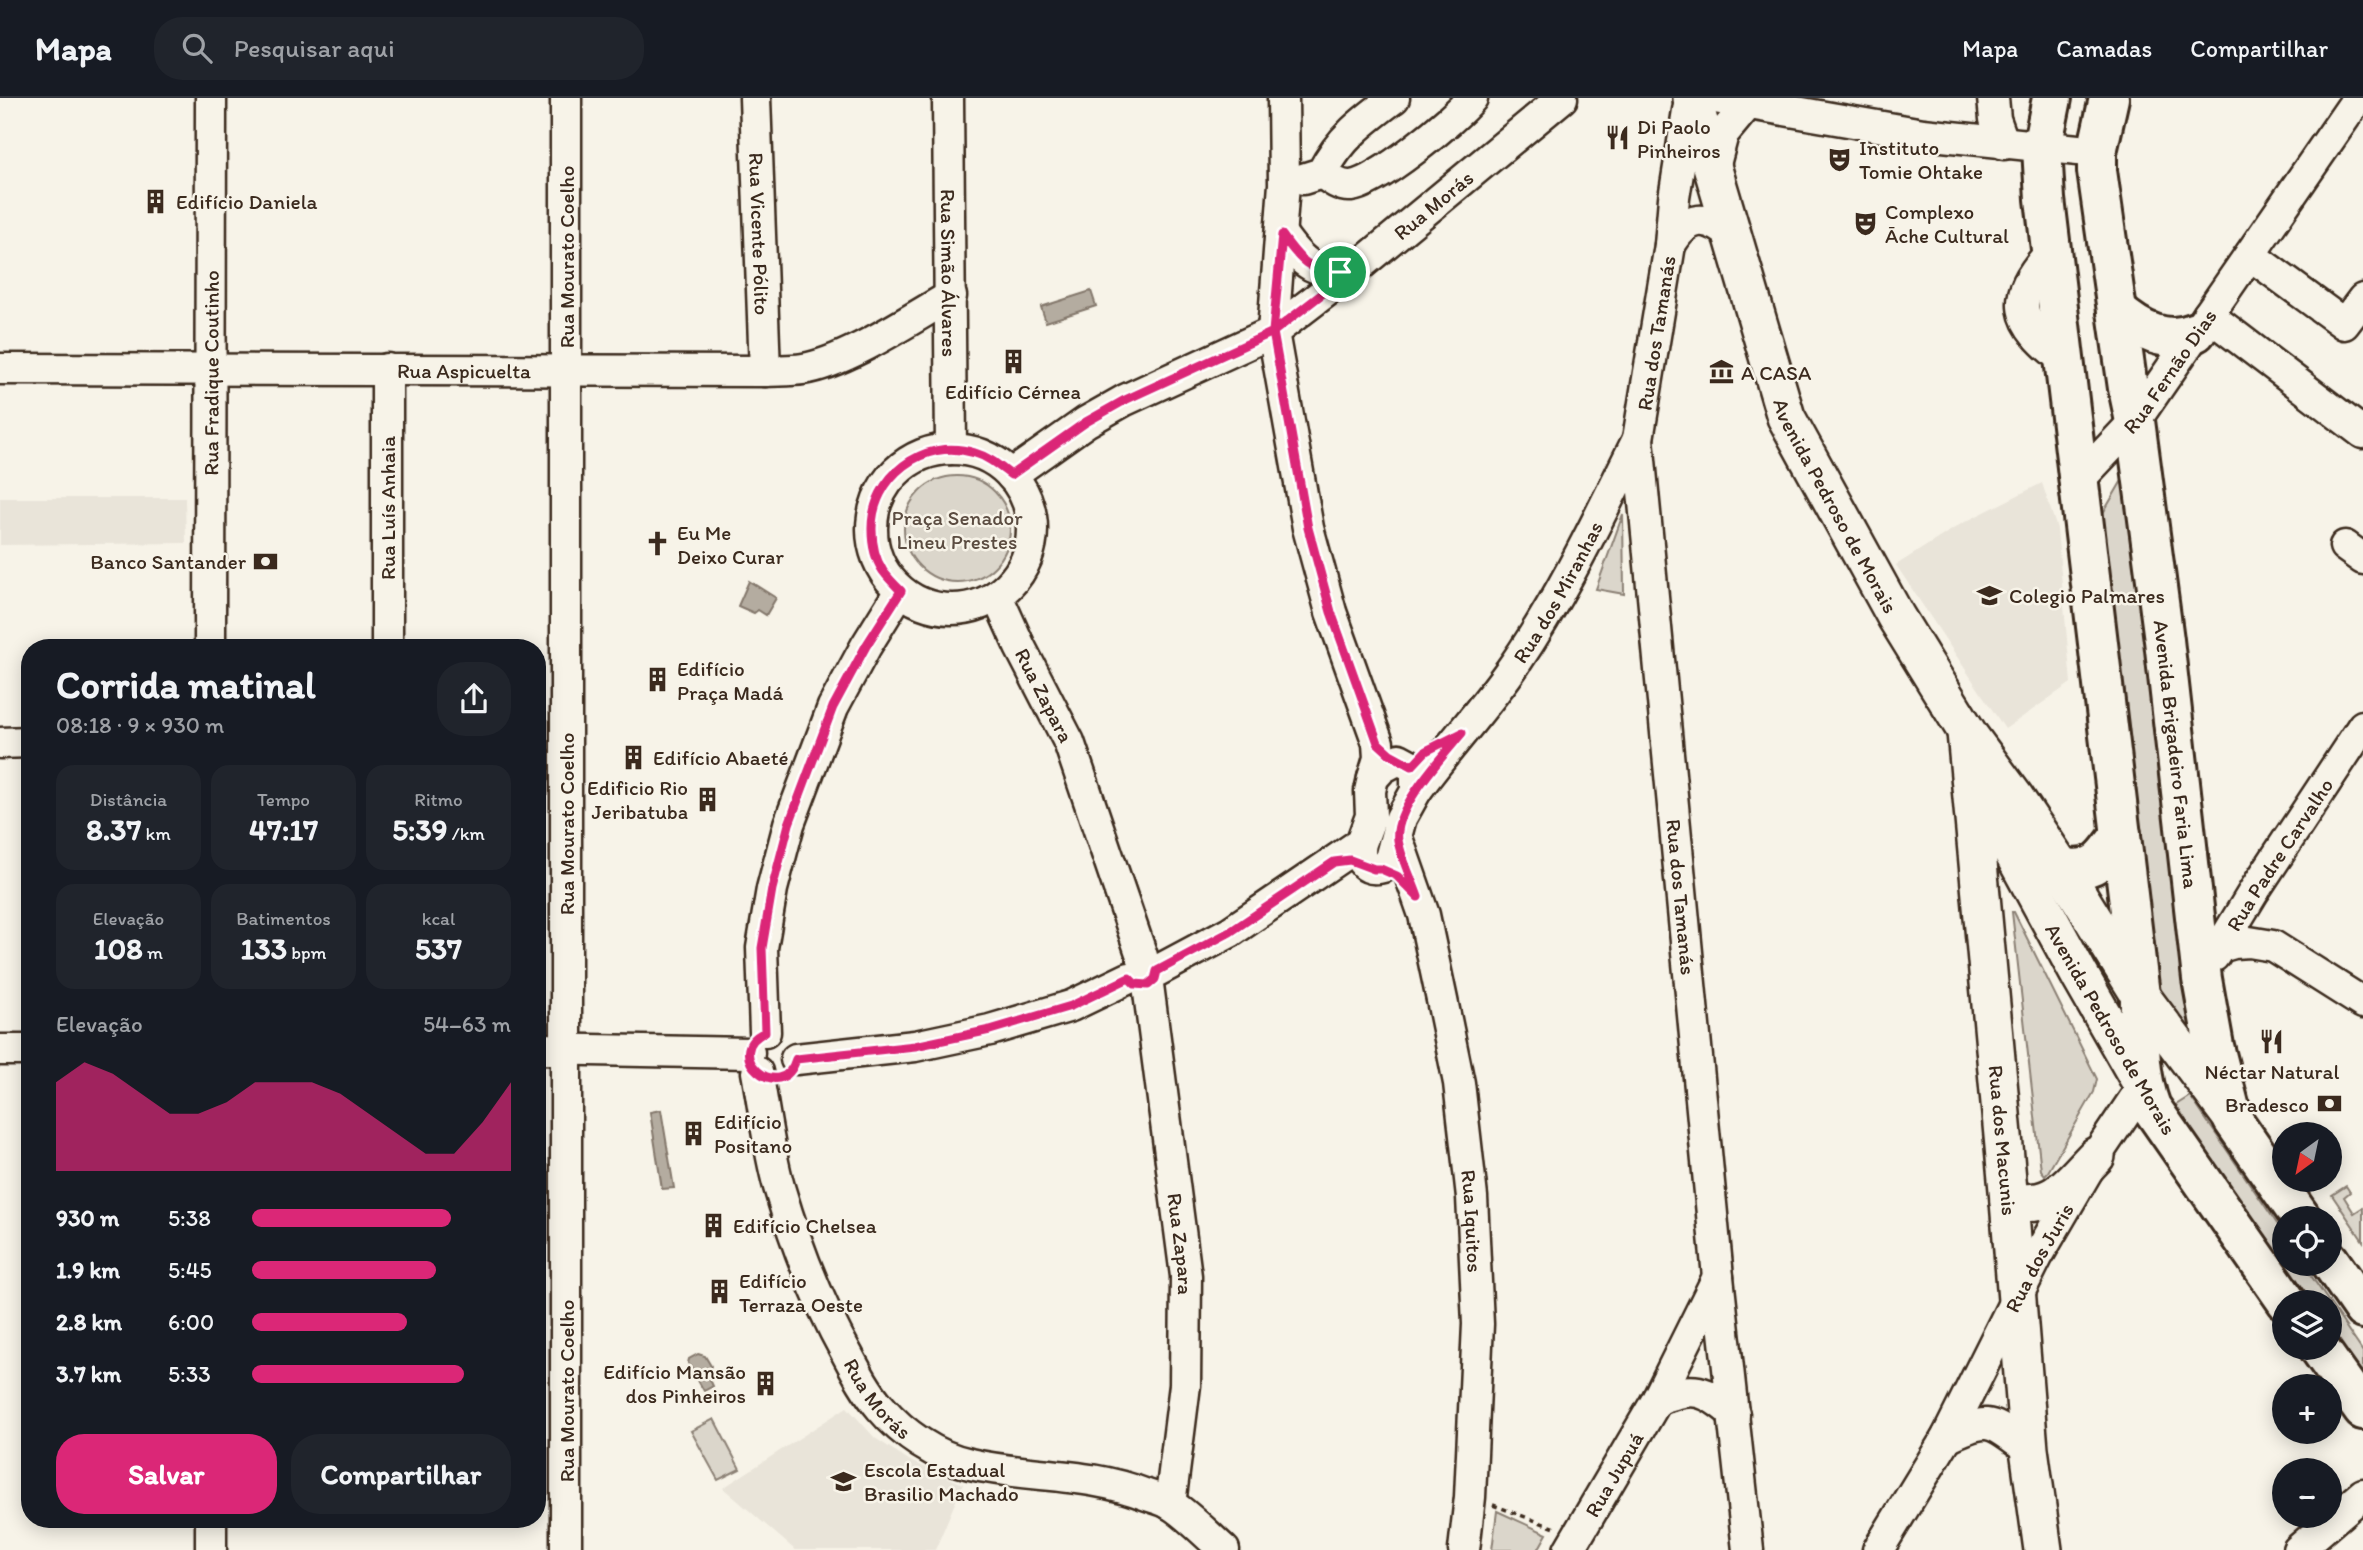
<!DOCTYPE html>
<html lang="pt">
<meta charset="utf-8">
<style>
body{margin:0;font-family:Itim,sans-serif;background:#20242c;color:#f1f3f6;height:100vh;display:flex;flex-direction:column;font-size:26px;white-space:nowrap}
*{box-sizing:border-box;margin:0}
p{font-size:23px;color:#9ea1a6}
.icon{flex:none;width:38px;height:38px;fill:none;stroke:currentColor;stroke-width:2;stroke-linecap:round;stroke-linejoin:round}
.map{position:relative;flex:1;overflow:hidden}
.drawer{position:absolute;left:21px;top:541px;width:525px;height:889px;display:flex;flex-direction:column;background:#171b24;border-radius:28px;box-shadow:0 4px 18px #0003}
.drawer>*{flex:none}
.needle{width:46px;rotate:213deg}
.buttons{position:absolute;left:2272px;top:1024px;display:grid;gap:14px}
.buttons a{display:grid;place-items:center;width:70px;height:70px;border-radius:50%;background:#171b24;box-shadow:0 4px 18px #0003;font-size:35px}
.pin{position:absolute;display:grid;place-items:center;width:60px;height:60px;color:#fff;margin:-30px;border:4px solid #fff;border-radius:50%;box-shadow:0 2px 7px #0007}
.round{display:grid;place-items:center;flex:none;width:74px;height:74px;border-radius:28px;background:#20242c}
.summary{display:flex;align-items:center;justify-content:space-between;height:119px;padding:0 35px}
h1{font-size:38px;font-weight:700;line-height:52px}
.stats{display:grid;grid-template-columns:repeat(3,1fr);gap:10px;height:119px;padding:7px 35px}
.stats div{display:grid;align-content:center;border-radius:18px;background:#20242c;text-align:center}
.stats b{font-size:30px;font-weight:700}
.stats small{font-size:19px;font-weight:400}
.stats p{font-size:19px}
.chart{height:196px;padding:14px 35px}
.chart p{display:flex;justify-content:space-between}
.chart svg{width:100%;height:126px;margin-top:7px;fill:#db2777;opacity:.7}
.primary-button{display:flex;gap:14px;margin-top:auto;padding:14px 35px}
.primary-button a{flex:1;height:80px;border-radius:28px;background:#db2777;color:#fff;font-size:28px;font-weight:700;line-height:80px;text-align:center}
.primary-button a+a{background:#20242c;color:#f1f3f6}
ul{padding:0 35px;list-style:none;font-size:23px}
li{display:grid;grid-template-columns:112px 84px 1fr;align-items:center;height:52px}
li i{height:18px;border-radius:9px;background:#db2777}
header{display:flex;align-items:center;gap:42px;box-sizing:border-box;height:98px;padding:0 35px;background:#171b24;border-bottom:2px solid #363941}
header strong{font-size:33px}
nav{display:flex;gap:38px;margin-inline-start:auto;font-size:24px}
.search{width:490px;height:63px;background:#20242c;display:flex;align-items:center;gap:18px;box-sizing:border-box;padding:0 24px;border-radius:28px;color:#9ea1a6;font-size:26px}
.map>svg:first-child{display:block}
.built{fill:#e9e4d9}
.green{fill:#dbd6cb;stroke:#8b8074;stroke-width:2}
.water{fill:#b4aca0;stroke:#84786c;stroke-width:2}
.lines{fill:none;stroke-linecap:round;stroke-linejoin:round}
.minor-casing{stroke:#3b2a1e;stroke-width:35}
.major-casing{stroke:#3b2a1e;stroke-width:42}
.highway-casing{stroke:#3b2a1e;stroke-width:44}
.path{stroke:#3b2a1e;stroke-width:3.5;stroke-dasharray:5 5;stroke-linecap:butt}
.minor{stroke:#f7f3e8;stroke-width:30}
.major{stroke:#f7f3e8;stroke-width:37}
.highway{stroke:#f7f3e8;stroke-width:38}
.route-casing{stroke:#fff;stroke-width:14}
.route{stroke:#db2777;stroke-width:9}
.labels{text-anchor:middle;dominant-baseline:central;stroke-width:5;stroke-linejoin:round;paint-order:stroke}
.poi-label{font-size:21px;fill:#3b2a1e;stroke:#f7f3e8;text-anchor:start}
.street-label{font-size:21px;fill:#3b2a1e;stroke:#f7f3e8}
.park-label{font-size:21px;fill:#5b4c41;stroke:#f7f3e8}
</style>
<header>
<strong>Mapa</strong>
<div class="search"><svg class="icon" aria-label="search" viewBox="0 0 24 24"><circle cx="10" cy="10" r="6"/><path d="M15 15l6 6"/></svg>Pesquisar aqui</div>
<nav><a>Mapa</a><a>Camadas</a><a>Compartilhar</a></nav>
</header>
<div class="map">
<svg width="2363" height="1452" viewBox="0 0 2363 1452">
<rect width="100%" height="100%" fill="#f7f3e8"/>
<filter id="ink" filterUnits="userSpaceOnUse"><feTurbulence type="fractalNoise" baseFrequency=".0143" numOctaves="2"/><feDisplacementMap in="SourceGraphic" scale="14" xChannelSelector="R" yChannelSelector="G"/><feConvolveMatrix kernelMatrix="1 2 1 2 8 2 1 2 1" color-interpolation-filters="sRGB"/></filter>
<g filter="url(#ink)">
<g class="built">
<path d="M2042 385 2057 431 2071 585 2005 631 1896 467 1961 426Z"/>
<path d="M0 400H185L186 445 0 447Z"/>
<path d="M847 1309 875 1340 912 1364 963 1386 935 1452H795L723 1390Z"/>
</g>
<g class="green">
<path d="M2131 367 2191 933 2169 913 2144 852 2099 422Z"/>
<circle cx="957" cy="431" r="53"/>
<path d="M1623 416 1624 496 1596 491Z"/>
<path d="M2012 814H2014L2097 981 2094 994 2048 1074 2045 1077 2041 1072Z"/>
<path d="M2190 998 2284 1136V1166H2303L2363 1254V1283L2329 1235V1204H2307L2174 1011 2176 1007Z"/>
<path d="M2346 1088 2350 1094 2344 1099 2354 1115 2362 1110 2363 1112V1143L2332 1097Z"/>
<path d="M714 1321 740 1371 718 1382 691 1333Z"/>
<path d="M1497 1413 1547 1436 1538 1452H1492Z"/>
</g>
<g class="water">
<path d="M1091 193 1096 208 1046 224 1041 209Z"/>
<path d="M749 483 776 500 766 517 758 512 754 515 738 508Z"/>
<path d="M661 1012 674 1090 662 1091 650 1014Z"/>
<path d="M698 1256 705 1258 711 1268 707 1275 713 1288 704 1293 688 1265 689 1261Z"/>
</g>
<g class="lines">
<defs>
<g id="minor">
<path id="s1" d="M755 0 765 273"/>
<path id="s2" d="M948 0 951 351"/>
<path d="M1283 0 1284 86 1273 234 1308 430 1331 514 1378 645 1379 660 1373 680"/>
<path id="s3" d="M1690 0 1674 100 1670 147 1638 341 1718 1179 1748 1452"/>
<path d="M1715 0 1923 36 2097 54"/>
<path d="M1993 0 1995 21 2004 46"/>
<path d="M1713 74 1723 36 1748 6"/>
<path d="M1322 75C1330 81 1340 89 1351 88 1376 86 1455 21 1472 0"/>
<path d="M1303 81 1322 75C1340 40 1363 23 1394 0"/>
<path d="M1282 137C1303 167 1316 177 1354 172"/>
<path d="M1670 147C1688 117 1706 116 1732 138"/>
<path d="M2051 154C2008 200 2016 225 2064 262"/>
<path d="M2250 157 2344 226 2363 201"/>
<path d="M2208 217 2363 335"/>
<path id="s4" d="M0 271 765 273C777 272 791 273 803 271 847 264 910 221 951 198"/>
<path d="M387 271V550"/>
<circle cx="952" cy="431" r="80"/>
<path id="s5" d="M1011 377 1086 324 1125 302 1273 234 1354 172 1562 0"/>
<path id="s6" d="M2079 382 2135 323 2358 0"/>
<path d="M2345 448 2363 461"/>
<path id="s7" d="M997 498 1020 549 1069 644 1142 858"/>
<path id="s8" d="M210 550 211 0"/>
<path d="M0 645 30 644"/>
<path id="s9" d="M1416 693C1447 650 1484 611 1515 566 1563 496 1600 417 1638 341"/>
<path id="s10" d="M1397 740 1424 817 1442 902 1459 985 1472 1099 1478 1226 1470 1399 1464 1452"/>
<path id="s11" d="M2220 849 2254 793 2363 628"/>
<path d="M2214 858 2220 849 2234 845 2249 844 2273 848 2363 905"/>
<path d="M1157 873 1230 834 1361 745 1371 718 1370 693 1373 680 1382 670 1399 661 1412 668 1416 675V693L1401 720 1390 761 1386 768C1366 775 1357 764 1361 745"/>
<path id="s12" d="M1148 887 1186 1178 1185 1287 1170 1406"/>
<path d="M765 934 762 850 772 791 789 726 833 609 866 548 900 493"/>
<path d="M537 951 749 955"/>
<path d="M0 952H30"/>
<path d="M796 961 915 948 990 932 1071 908 1129 880"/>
<path id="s13" d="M757 974C764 1011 769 1054 779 1089 796 1147 818 1204 847 1256 857 1275 867 1294 881 1310 903 1336 936 1359 970 1366 1031 1380 1086 1373 1147 1397 1155 1400 1165 1402 1172 1407 1190 1419 1207 1437 1224 1452"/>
<path d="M1657 1302C1694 1287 1705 1291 1734 1316"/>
<path d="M1947 1339C1992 1317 1990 1324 2029 1351"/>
<path d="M211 1421V1452"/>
<path d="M566 1452V0"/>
<path id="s14" d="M1569 1452 1657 1302 1718 1179"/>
<path id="s15" d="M1878 1452 1947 1339 2037 1159 2096 1058 2143 988"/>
<path d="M2298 1452 2363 1396"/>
</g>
<g id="major">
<path id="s16" d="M1692 0 1786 319 1896 519 1970 639 2015 700 2061 769 2140 897 2232 1020"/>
<path id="s17" d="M1966 634 2009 1103 2029 1351 2043 1452"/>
<path d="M1984 680 2004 738 2080 878 2143 988"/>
<path d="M2009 1103C2055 1112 2067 1087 2096 1058"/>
</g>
<g id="highway">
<path d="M2052 0 2042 50 2045 101 2140 897C2140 936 2137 972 2151 1009L2287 1204"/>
<path id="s18" d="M2109 0 2097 54V73L2128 290 2135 323 2164 542 2202 881 2214 948 2233 1022 2301 1120"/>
<path d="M2117 213C2140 233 2166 247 2196 234"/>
<path d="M2061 769C2094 776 2104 761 2121 736"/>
<path d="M2329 1162 2363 1211"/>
<path d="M2319 1250 2363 1312"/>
</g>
</defs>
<use href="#minor" class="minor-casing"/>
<use href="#major" class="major-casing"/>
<use href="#highway" class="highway-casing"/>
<path class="path" d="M1493 1407 1555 1430"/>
<use href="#minor" class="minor"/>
<use href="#major" class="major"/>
<use href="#highway" class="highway"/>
</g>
</g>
<g class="lines" filter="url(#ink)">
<defs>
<path id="route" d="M1340 174 1353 172 1273 234 1125 302 1086 324 1011 377C999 368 989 359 975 355 923 338 871 380 872 432 872 445 875 461 883 473 888 480 895 487 901 493L866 548 833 609 789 726 772 791 762 850 765 934C719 955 782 1009 796 961L915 948 990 932 1071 908 1129 880 1135 886 1148 887 1155 881 1157 873 1230 834 1334 764 1350 762 1374 771H1381L1397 778 1418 799C1412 781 1401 761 1398 742 1393 711 1443 658 1462 635L1426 653 1412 668 1390 656 1378 645 1331 514 1308 430 1273 234 1282 137C1299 161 1310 175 1340 174"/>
</defs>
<use href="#route" class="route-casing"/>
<use href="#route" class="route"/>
</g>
<defs>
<symbol id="restaurant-bare" viewBox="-9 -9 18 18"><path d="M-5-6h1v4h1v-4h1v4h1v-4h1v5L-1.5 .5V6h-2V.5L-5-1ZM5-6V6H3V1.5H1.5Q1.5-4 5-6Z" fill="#3b2a1e" stroke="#f7f3e8" stroke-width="2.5" paint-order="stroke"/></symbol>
<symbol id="theatre-bare" viewBox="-9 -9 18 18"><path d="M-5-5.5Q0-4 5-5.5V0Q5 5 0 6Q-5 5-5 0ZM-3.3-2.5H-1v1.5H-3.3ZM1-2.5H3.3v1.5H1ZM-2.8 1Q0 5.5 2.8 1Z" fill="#3b2a1e" stroke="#f7f3e8" stroke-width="2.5" paint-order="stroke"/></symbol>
<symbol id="building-bare" viewBox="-9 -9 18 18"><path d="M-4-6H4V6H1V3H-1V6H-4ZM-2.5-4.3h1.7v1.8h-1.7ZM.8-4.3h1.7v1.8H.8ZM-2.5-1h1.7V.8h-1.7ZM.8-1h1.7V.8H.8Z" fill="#3b2a1e" stroke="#f7f3e8" stroke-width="2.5" paint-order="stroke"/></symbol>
<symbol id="museum-bare" viewBox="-9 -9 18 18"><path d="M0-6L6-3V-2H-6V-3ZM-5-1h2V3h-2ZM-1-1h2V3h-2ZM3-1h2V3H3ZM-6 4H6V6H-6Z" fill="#3b2a1e" stroke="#f7f3e8" stroke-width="2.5" paint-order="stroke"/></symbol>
<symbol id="church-bare" viewBox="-9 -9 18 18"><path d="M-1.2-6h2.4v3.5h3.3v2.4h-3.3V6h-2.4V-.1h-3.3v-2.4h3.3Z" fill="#3b2a1e" stroke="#f7f3e8" stroke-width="2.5" paint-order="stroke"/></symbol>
<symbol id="bank-bare" viewBox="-9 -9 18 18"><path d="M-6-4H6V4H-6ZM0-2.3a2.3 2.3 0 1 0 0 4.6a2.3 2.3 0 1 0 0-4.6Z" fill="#3b2a1e" stroke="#f7f3e8" stroke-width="2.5" paint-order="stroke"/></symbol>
<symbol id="school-bare" viewBox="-9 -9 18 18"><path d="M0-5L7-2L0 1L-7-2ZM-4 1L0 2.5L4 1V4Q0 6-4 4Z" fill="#3b2a1e" stroke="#f7f3e8" stroke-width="2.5" paint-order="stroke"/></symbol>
</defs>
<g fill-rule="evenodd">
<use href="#restaurant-bare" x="1600" y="22" width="35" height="35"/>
<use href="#theatre-bare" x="1822" y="44" width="35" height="35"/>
<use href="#building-bare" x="138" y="86" width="35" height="35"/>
<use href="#theatre-bare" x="1848" y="108" width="35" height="35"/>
<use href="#building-bare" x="996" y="246" width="35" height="35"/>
<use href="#museum-bare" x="1704" y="256" width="35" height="35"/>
<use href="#church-bare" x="640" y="428" width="35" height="35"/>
<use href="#bank-bare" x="248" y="446" width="35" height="35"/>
<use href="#school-bare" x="1972" y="480" width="35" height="35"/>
<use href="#building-bare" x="640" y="564" width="35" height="35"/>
<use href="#building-bare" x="616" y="642" width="35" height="35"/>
<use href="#building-bare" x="690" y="684" width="35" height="35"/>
<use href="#restaurant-bare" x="2254" y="926" width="35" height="35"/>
<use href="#bank-bare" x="2312" y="988" width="35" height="35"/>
<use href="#building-bare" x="676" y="1018" width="35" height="35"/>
<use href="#building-bare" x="696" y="1110" width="35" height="35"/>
<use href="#building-bare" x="702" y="1176" width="35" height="35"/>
<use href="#building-bare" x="748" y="1268" width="35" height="35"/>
<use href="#school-bare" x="826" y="1366" width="35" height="35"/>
</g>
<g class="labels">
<g class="poi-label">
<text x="1637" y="28">Di Paolo<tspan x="1637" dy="24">Pinheiros</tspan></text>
<text x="1859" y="49">Instituto<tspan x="1859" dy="24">Tomie Ohtake</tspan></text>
<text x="176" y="103">Edifício Daniela</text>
<text x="1885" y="113">Complexo<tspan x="1885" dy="24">Āche Cultural</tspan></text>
<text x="1741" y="274">A CASA</text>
<text x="1013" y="293" text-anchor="middle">Edifício Cérnea</text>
<text x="677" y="434">Eu Me<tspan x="677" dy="24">Deixo Curar</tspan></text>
<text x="246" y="463" text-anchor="end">Banco Santander</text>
<text x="2009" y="497">Colegio Palmares</text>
<text x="677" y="570">Edifício<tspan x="677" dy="24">Praça Madá</tspan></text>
<text x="653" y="659">Edifício Abaeté</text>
<text x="688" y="689" text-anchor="end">Edificio Rio<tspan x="688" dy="24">Jeribatuba</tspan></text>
<text x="2272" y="973" text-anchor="middle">Néctar Natural</text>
<text x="2309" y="1006" text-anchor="end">Bradesco</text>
<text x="714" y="1023">Edifício<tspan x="714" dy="24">Positano</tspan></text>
<text x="733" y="1127">Edifício Chelsea</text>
<text x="739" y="1182">Edifício<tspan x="739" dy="24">Terraza Oeste</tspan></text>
<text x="746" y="1273" text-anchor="end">Edifício Mansão<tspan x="746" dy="24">dos Pinheiros</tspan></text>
<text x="864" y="1371">Escola Estadual<tspan x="864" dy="24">Brasilio Machado</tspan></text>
</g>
<g class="street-label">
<text stroke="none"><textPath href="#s5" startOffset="504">Rua Morás</textPath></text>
<text stroke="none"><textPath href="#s1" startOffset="136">Rua Vicente Pólito</textPath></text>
<text transform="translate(566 159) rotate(-90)">Rua Mourato Coelho</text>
<text stroke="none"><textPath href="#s2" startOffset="175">Rua Simão Álvares</textPath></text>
<text transform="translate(1656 235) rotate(-81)">Rua dos Tamanás</text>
<text stroke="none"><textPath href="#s4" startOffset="464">Rua Aspicuelta</textPath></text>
<text stroke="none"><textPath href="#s6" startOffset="142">Rua Fernão Dias</textPath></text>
<text stroke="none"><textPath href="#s8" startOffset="275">Rua Fradique Coutinho</textPath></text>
<text stroke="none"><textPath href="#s16" startOffset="434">Avenida Pedroso de Morais</textPath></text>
<text transform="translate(387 410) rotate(-90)">Rua Luís Anhaia</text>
<text stroke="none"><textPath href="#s9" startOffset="245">Rua dos Miranhas</textPath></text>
<text stroke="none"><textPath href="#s7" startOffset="110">Rua Zapara</textPath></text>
<text stroke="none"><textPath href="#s18" startOffset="663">Avenida Brigadeiro Faria Lima</textPath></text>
<text transform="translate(566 726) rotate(-90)">Rua Mourato Coelho</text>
<text stroke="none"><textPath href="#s11" startOffset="110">Rua Padre Carvalho</textPath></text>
<text stroke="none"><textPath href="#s3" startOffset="805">Rua dos Tamanás</textPath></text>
<text transform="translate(2111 931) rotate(60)">Avenida Pedroso de Morais</text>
<text stroke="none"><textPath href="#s17" startOffset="410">Rua dos Macunis</textPath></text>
<text stroke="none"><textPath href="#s10" startOffset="392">Rua Iquitos</textPath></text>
<text stroke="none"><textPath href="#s12" startOffset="261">Rua Zapara</textPath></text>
<text stroke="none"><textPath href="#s15" startOffset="334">Rua dos Juris</textPath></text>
<text transform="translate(566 1293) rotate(-90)">Rua Mourato Coelho</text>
<text stroke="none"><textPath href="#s13" startOffset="352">Rua Morás</textPath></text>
<text stroke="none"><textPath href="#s14" startOffset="88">Rua Jupuá</textPath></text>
</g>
<g class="park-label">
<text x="957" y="419">Praça Senador<tspan x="957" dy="24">Lineu Prestes</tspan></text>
</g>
</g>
</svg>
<div class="buttons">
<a><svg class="needle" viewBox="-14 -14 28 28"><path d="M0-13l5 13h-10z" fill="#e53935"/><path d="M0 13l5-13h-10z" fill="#9ea1a6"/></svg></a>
<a><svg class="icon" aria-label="locate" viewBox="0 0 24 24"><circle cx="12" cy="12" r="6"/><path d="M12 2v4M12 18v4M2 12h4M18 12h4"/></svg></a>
<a><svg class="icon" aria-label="layers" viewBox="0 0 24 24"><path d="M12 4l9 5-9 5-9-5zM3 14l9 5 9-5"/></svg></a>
<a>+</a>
<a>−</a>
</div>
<div class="pin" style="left:1340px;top:174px;background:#1e9e55"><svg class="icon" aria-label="arrive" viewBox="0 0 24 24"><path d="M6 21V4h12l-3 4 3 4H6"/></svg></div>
<section class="drawer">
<div class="summary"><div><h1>Corrida matinal</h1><p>08:18 · 9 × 930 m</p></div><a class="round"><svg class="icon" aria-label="share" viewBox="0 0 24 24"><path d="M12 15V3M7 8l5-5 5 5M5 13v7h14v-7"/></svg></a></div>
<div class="stats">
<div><p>Distância</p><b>8.37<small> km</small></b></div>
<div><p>Tempo</p><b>47:17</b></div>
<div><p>Ritmo</p><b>5:39<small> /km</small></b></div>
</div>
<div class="stats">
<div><p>Elevação</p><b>108<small> m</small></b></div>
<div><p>Batimentos</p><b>133<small> bpm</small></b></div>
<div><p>kcal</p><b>537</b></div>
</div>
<div class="chart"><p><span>Elevação</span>54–63 m</p>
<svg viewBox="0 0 160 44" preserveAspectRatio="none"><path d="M0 44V13L10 6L20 10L30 17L40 24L50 24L60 20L70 13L80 13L90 13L100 17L110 24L120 31L130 38L140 38L150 27L160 13V44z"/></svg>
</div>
<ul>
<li><b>930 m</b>5:38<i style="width:77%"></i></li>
<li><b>1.9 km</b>5:45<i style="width:71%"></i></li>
<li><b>2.8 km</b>6:00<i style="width:60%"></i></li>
<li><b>3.7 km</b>5:33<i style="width:82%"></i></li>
</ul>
<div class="primary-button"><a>Salvar</a><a>Compartilhar</a></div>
</section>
</div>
